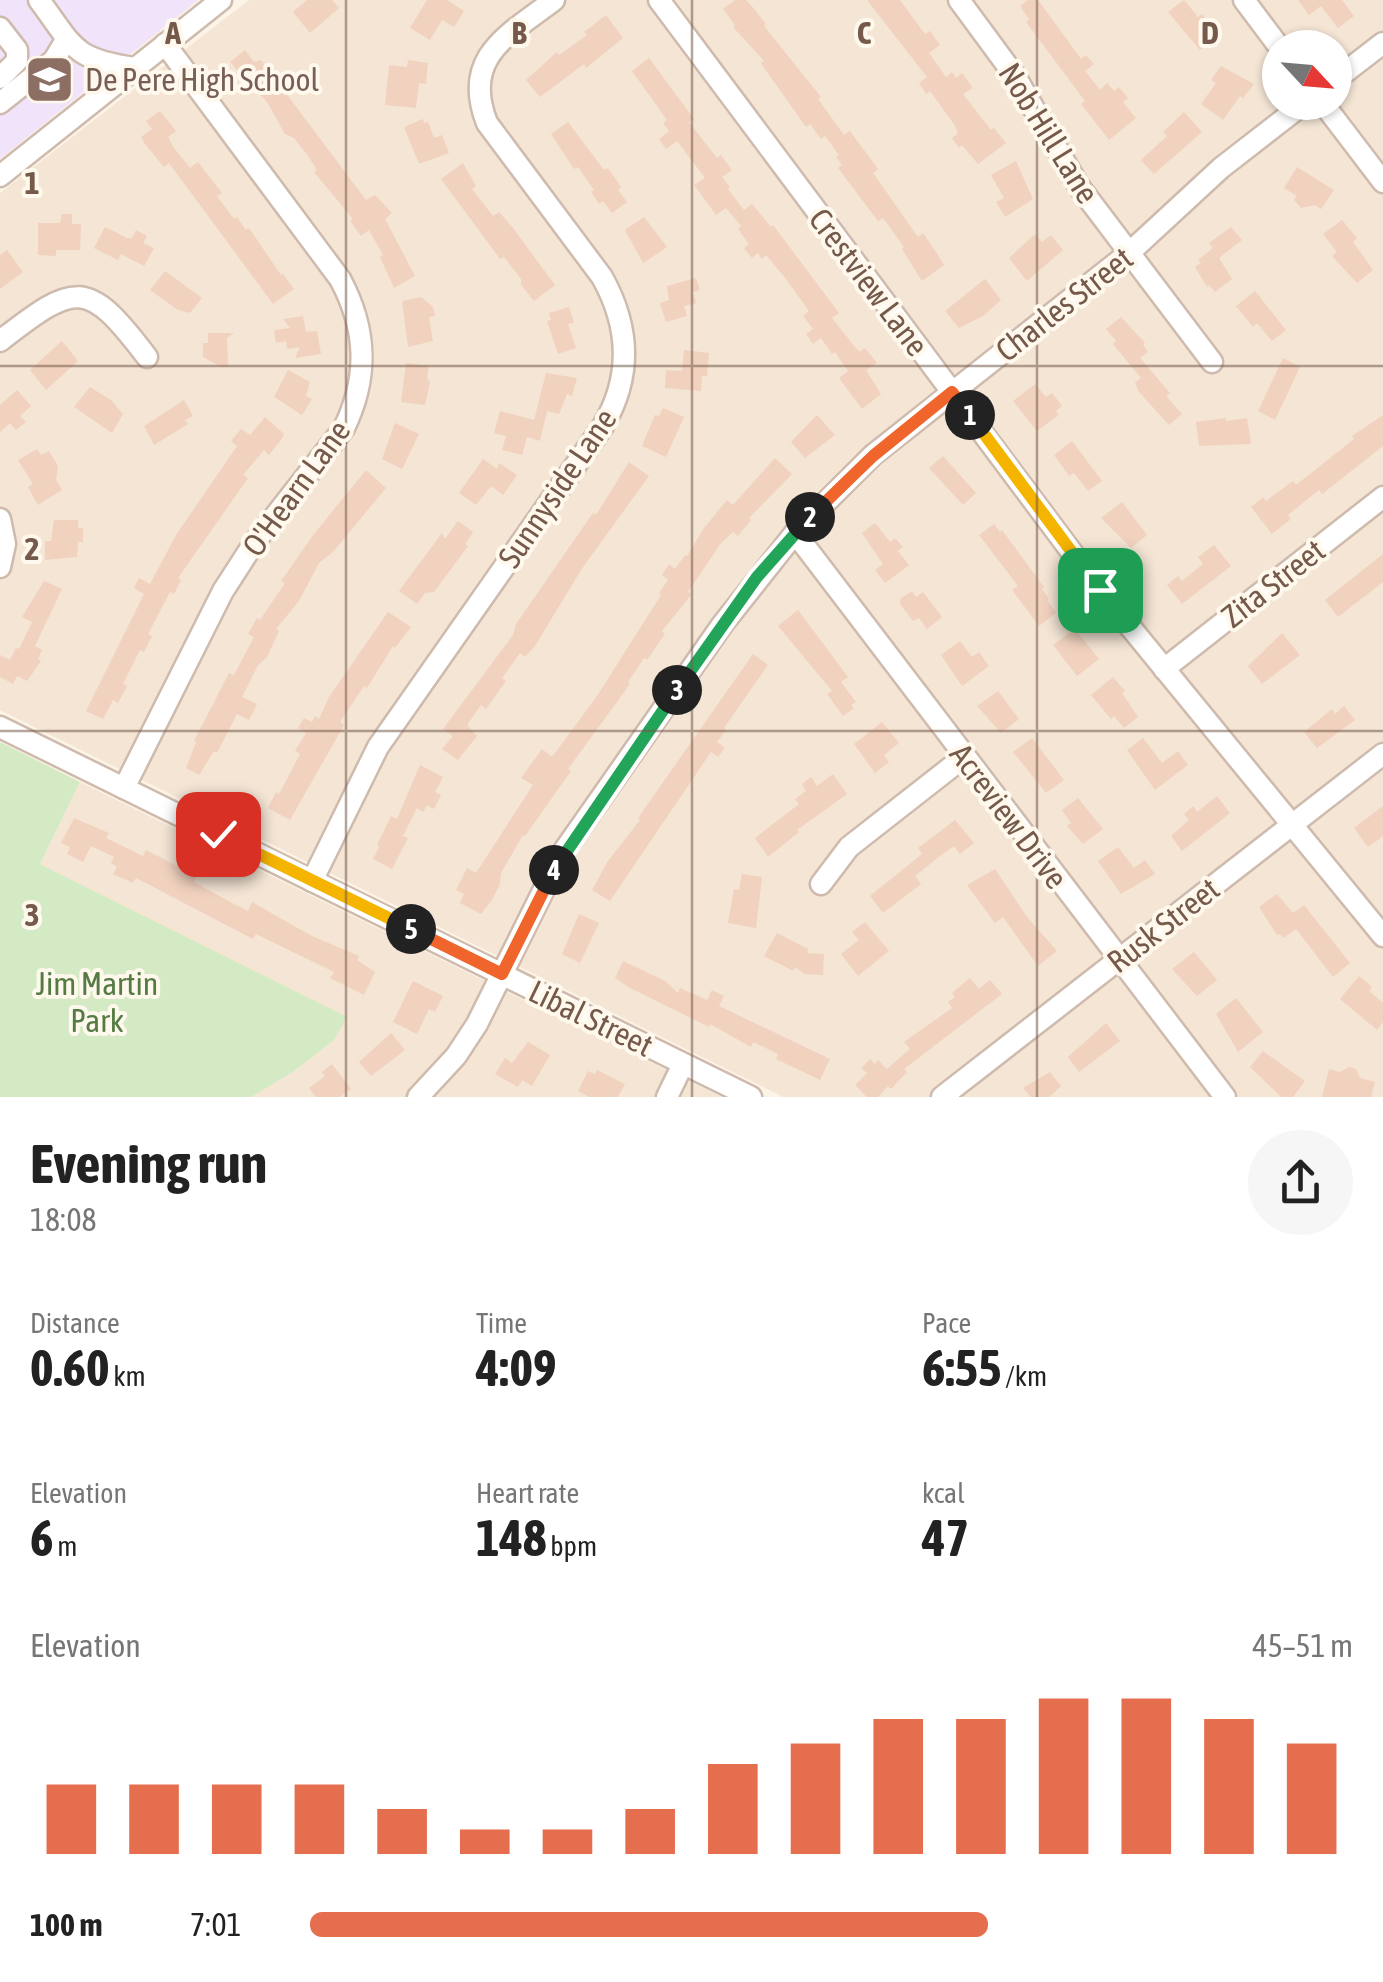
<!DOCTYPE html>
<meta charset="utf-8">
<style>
body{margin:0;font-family:"Asap Condensed",sans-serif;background:#f6f6f6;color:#222;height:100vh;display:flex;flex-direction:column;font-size:38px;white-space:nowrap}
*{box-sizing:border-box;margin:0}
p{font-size:32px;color:#767676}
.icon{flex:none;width:55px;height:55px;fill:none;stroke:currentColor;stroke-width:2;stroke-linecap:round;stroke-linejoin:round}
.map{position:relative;height:1097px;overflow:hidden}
.details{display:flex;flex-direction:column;background:#fff;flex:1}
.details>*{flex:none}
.needle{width:65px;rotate:116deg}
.fabs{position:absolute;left:1262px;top:30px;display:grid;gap:20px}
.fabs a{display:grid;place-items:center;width:90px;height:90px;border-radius:50%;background:#fff;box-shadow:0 2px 8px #0004;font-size:50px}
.pin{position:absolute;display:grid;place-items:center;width:85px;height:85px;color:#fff;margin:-42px;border-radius:20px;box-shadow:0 5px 15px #0006}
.km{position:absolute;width:50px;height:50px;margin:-25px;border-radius:50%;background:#222;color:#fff;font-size:28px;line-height:50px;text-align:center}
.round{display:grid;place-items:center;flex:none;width:105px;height:105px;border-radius:52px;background:#f6f6f6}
.head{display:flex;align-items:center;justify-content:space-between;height:170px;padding:0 30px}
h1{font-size:55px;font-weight:700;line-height:75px}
.stats{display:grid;grid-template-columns:repeat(3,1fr);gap:15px;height:170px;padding:10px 30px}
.stats div{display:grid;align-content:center}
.stats b{font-size:50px;font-weight:700}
.stats small{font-size:28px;font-weight:400}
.stats p{font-size:28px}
.chart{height:280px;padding:20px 30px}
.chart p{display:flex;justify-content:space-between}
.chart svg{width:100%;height:180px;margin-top:10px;stroke:#e46e4e;stroke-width:6}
ul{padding:0 30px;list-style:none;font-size:32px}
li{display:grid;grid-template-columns:160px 120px 1fr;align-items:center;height:75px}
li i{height:25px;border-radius:12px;background:#e46e4e}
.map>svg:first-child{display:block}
.residential{fill:#f4e5d5;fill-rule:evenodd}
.education{fill:#f1e3f9}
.green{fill:#d4eac5}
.building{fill:#f1d2bf}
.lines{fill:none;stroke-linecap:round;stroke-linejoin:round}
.minor-casing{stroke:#cebbad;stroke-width:25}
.minor{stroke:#fff;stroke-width:20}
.split-1-casing{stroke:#fff;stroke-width:20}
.split-2-casing{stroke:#fff;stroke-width:20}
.split-3-casing{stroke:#fff;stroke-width:20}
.split-4-casing{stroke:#fff;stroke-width:20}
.split-5-casing{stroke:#fff;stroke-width:20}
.split-6-casing{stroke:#fff;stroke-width:20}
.split-1{stroke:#f5b400;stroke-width:12}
.split-2{stroke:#f0652b;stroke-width:12}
.split-3{stroke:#22a559;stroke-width:12}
.split-4{stroke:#22a559;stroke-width:12}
.split-5{stroke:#f0652b;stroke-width:12}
.split-6{stroke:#f5b400;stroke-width:12}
.grid{fill:none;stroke:#755a4b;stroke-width:2.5;stroke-opacity:0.55}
.labels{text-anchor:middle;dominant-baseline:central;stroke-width:8;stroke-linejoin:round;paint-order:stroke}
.education-label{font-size:32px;fill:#785e54;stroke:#fff8ed;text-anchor:start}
.street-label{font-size:32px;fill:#755a4b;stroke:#fff8ed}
.park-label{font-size:32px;fill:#547b43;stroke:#fff8ed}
.grid-label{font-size:32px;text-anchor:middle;font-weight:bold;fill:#755a4b;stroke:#fff8ed;stroke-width:8;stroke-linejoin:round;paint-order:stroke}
</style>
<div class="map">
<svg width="1383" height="1097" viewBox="0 0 1383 1097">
<rect width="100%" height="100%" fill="#fcf4e7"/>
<g class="residential">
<path d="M249 0H1383V1097H783L0 710V193ZM1280 48H1335V102H1280Z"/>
<path d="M80 782 721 1097H251L293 1072 334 1040 346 1017 40 864Z"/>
</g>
<path class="education" d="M0 0H198L0 159Z"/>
<path class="green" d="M0 742 80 782 40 864 347 1017 334 1040 293 1072 251 1097H0Z"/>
<g class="building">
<path d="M307 0H332L339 8 310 33 293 12Z"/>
<path d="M427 0H447L464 11 454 27 442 20 430 40 410 28Z"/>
<path d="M735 0H746L756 11 766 24 764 26 821 97 818 99 844 135 850 131 878 169 873 173 918 237 923 233 936 252 944 265 922 281 902 249 904 247 883 218 878 221 838 168 842 165 836 157 839 155 825 136 821 139 810 124 806 127 767 72 761 63 764 61 733 27 735 25 723 9Z"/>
<path d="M867 0H900L925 34 930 31 940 45 929 53 946 77 952 72 956 78 962 73 973 88 963 94 991 130 994 128 1006 143 978 164 962 145 959 148 952 138 958 133 954 124 930 91 926 94 919 83 927 77Z"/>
<path d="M1028 0H1038L1081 59 1086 55 1094 64 1085 71 1100 90 1107 83 1114 91 1119 87 1128 98 1123 102 1136 118 1109 140 1081 104 1085 101 1026 22 1029 19 1020 6Z"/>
<path d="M1184 0 1198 17 1202 14 1219 35 1200 50 1168 12Z"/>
<path d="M1298 0H1342L1354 16 1338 28 1321 6 1309 15Z"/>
<path d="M606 15 623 38 586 68 584 64 540 97 526 80 557 52 559 55 587 35 584 32Z"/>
<path d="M245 50 254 62 261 60 366 200 375 195 392 213 385 219 415 276 394 288 380 257 383 255 369 230 361 236 350 221 353 219 314 172 317 170 308 156 294 138 285 134 267 102 230 62Z"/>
<path d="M649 58 694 119 689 122 717 158 721 155 732 170 722 177 730 187 728 189 744 210 752 204 771 227 773 225 839 313 832 318 859 352 865 348 877 363 866 370 881 394 862 409 839 378 848 371 835 352 832 354 821 338 813 344 806 334 813 329 803 316 809 311 786 279 766 255 762 259 758 253 752 258 744 248 749 244 738 229 741 226 726 208 716 215 694 185 705 178 677 141 666 149 659 139 669 131 663 123 667 120 632 71Z"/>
<path d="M408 60 428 63 426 84 419 83 416 108 385 105 389 65 407 67Z"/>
<path d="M1221 66 1254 84 1243 98 1240 96 1223 120 1201 104 1216 83 1211 80Z"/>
<path d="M160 111 176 131 168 137 174 148 190 168 198 162 222 193 217 196 234 219 237 217 246 230 249 228 281 275 283 274 294 289 273 304 169 163 164 167 145 144 141 137 152 129 146 121Z"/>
<path d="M1184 112 1202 132 1154 174 1141 160 1167 136 1163 132Z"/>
<path d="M423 119 424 123 428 122 434 138 442 135 449 153 419 164 404 127Z"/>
<path d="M568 122 604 170 608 168 621 187 618 190 627 202 612 213 603 201 599 204 591 192 594 190 578 167 574 169 551 134Z"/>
<path d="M1016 161 1033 199 1005 217 996 202 1004 198 991 175Z"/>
<path d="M463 163 476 186 472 189 493 216 499 212 513 228 555 285 534 301 521 285V279L504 257 500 259 441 179Z"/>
<path d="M1297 167 1334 190 1321 209 1315 205 1301 208 1294 200 1297 196 1284 188Z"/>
<path d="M62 214H72V224H81L80 250H56V256L38 255V223H60Z"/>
<path d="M644 217 667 247 643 263 625 230Z"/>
<path d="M1342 220 1357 238 1353 242 1373 270 1357 283 1332 256 1337 252 1323 234Z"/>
<path d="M105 227 127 238H132L136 230 147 236 143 243 154 248 144 266 121 254 118 260 94 248Z"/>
<path d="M1231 227 1242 240 1219 258 1232 279 1215 292 1209 285 1207 287 1195 267 1201 263 1198 260 1213 248 1209 243Z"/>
<path d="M1035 234 1042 242 1051 235 1063 250 1027 281 1009 258Z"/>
<path d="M7 250 23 272 0 289V255Z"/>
<path d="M165 271 202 298 190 313 178 310 150 290Z"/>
<path d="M696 278 700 290 693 292 696 303 684 306 687 316 666 322 660 303 669 300 667 286Z"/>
<path d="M985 279 1001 300 983 316 959 328 945 311Z"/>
<path d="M1255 291 1286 330 1272 341 1257 323 1253 327 1236 306Z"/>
<path d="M421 297 433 307 435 316 429 317 433 341 408 347 402 301Z"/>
<path d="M569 307 574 323 568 324 576 348 558 354 547 321 551 320 549 313Z"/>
<path d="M303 316 306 332 317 331 321 354 295 358 300 347 287 349 286 341 276 343 274 330 290 328 283 319Z"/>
<path d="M1121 317 1145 343 1143 345 1148 352 1140 358 1170 393 1166 396 1182 414 1169 425 1139 392 1135 383 1141 378 1113 344 1116 341 1106 329Z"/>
<path d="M208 333H234L227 338 228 367H221L203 357V343H208Z"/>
<path d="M62 341 78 361 46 390 30 370Z"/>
<path d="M684 350 709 353 707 376H702L701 391 665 388 666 370 682 371Z"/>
<path d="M1283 358 1300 367 1275 420 1258 411Z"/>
<path d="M406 363 429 366 427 378 430 382 425 405 401 402Z"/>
<path d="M288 370 310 382 306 396 312 399 302 415 274 397Z"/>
<path d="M546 373 577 378 572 396 567 394 559 414 547 411 540 441 527 437 522 455 502 450 506 436 494 433 500 411 534 420Z"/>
<path d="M1035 384 1046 397 1052 393 1062 406 1056 411 1059 415 1037 431 1013 401Z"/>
<path d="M90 387 111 400 123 414 112 433 74 407Z"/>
<path d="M17 390 31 406 20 416 26 422 16 430 10 423 0 432V405Z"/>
<path d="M184 400 193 416 185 420 188 424 154 445 144 426Z"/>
<path d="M663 408 684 417 666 457 642 446 655 415 659 416Z"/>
<path d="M817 415 835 435 805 458 791 442Z"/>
<path d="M1383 415V446L1322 494 1319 490 1288 515 1291 519 1272 534 1251 507 1263 497 1266 501 1293 481 1296 485 1354 439 1352 436Z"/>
<path d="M265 417 284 434 281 440 269 455 264 450 243 475 248 478 178 578 181 580 174 594 170 592 148 634 152 636 144 652 140 650 123 684 127 686 118 703 113 700 103 719 86 711 144 594 134 588 139 578 150 584 176 535 237 446 231 441 241 429 250 435Z"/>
<path d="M1226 418V421L1247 418 1251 444 1199 446 1196 422Z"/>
<path d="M395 423 419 434 402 469 382 459Z"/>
<path d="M1072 441 1102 481 1088 491 1074 473 1069 476 1054 455Z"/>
<path d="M37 449 41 455 49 451 58 466 56 480 62 490 38 505 28 487 33 484 18 460Z"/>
<path d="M943 456 976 493 963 505 929 468Z"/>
<path d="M775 458 792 474 749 518 751 520 738 536 733 532 721 543 688 592 692 594 662 631 665 634 647 660 644 658 628 682 630 684 568 769 571 771 525 836 523 835 501 873 500 884 492 900 481 914 460 903 464 894 456 890 467 868 476 873 533 785 521 778 542 749 552 757 597 696 661 595 659 593 668 580 662 575 669 564 675 569 685 555 687 556 704 528 727 500 733 505Z"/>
<path d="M483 459 497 469 499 463 517 475 503 495 491 486 476 505 459 493Z"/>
<path d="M629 462 649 476 581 570 535 646 525 657 520 653 502 678 506 681 486 709 481 705 467 725 477 736 458 760 442 749 453 736 443 729 513 635 516 624 593 513 596 515Z"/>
<path d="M366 470 386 488 333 552 319 563 299 601 276 629 279 631 267 657 258 665 242 697 257 704 249 720 237 714 217 753 214 751 199 775 186 768 196 742 194 741 229 673 234 675 254 637 248 634 257 618 260 620 285 583 281 581 314 534Z"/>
<path d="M1122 502 1147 535 1131 548 1101 518Z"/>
<path d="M54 520H78V528H83V542H78L77 557 45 560V541H51Z"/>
<path d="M458 521 473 532 465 544 468 546 434 592 425 593 417 604 399 591 442 533 445 539Z"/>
<path d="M875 523 890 542 895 538 903 547 898 551 909 565 885 583 875 570 883 564 862 533Z"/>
<path d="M994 524 1000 532 1002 530 1044 587 1042 589 1049 599 1047 600 1056 613 1039 626 1012 590 1018 586 979 535Z"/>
<path d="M1214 545 1231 566 1182 604 1167 585 1178 576 1182 581 1203 564 1198 557Z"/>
<path d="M1383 554V582L1338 617 1325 600Z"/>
<path d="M44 581 62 589 35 646 42 650 38 659 41 661 27 681 17 676 13 684 0 677V655L10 660 16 648 19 649 32 622 22 617Z"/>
<path d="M912 591 916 597 923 592 942 617 927 629 919 618 913 621 900 604V599Z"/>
<path d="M798 610 848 677 841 682 856 702 851 705 854 708 843 716 827 694 832 691 778 626Z"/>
<path d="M388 612 411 627 395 648 393 646 367 688 364 686 340 722 344 725 290 820 268 808 276 792 279 794 300 754 295 751 306 733 298 728 304 718 312 722 315 716 319 719 329 697Z"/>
<path d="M1075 629 1099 659 1077 676 1053 645Z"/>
<path d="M1282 633 1300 655 1262 684 1248 666Z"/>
<path d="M960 641 972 657 979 652 989 666 962 686 941 655Z"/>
<path d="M753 654 768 665 724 728 726 730 717 742 725 748 718 757 711 752 610 901 592 890 608 861 640 820 638 818Z"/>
<path d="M1113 677 1125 691 1122 693 1138 717 1124 728 1114 716 1111 719 1091 695Z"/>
<path d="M998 691 1019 719 1001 733 977 706Z"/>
<path d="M1344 706 1355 720 1317 748 1304 732 1332 709 1335 714Z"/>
<path d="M882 722 899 743 884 755 889 762 875 773 854 744Z"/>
<path d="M1032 738 1064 780 1046 793 1013 752Z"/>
<path d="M1143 738 1162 763 1178 751 1188 765 1155 790 1127 750Z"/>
<path d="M420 765 443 777 435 792 441 795 434 809 427 805 423 812 417 808 403 836 408 838 392 869 373 859 379 847 377 845 391 816 397 819Z"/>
<path d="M833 774 847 794 797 830 799 832 768 857 755 838 799 804 795 799 806 791 802 784 811 777 817 786Z"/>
<path d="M1217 796 1230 813 1182 851 1171 836 1189 820 1184 814 1193 806 1197 812Z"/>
<path d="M1078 798 1103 829 1083 844 1067 826 1071 823 1062 810Z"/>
<path d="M1383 806V836L1368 847 1354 828Z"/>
<path d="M74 818 109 833 106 838 143 856 146 850 197 876 194 882 234 904 248 911 252 902 312 936 359 956 357 960 375 972 364 995 330 978 334 972 256 934 253 939 136 878 133 883 113 874 117 867 111 863 114 857 91 846 83 862 67 854 70 847 61 843Z"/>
<path d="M955 820 974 843 960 854 954 846 940 856 915 876 921 884 883 913 870 896 922 854 918 848Z"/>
<path d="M1118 847 1134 868 1145 860 1155 874 1121 894 1098 861Z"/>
<path d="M995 869 1027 917 1057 951 1038 966 1003 917 995 923 967 885Z"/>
<path d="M742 874 762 877 756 928 728 923 734 889 739 890Z"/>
<path d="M1277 894 1293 913 1304 905 1350 963 1333 977 1296 929 1283 938 1280 934 1277 935 1259 907Z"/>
<path d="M579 914 599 923 580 963 562 954Z"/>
<path d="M865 922 889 951 858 976 841 954 859 940 852 932Z"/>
<path d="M777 933 808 949 807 953 824 954 823 975 805 974 795 967 793 971 764 956Z"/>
<path d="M1194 952 1217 980 1197 996 1172 969Z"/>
<path d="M623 961 665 981 678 993 680 988 707 1000 712 990 724 996 719 1006 830 1059 820 1080 776 1059 778 1054 753 1042 751 1047 710 1024 709 1027 630 988 615 978Z"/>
<path d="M1359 976 1372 987 1369 991 1383 1003V1022L1377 1030 1340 999Z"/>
<path d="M970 978 979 989 990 980 1002 994 904 1069 907 1072 891 1089 888 1086 878 1097H867L855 1085 867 1073 861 1068 870 1059 875 1064 878 1060 887 1069 910 1049 904 1042 952 1008 948 1002 955 997 952 993Z"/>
<path d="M413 981 443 996 435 1012 429 1009 417 1034 393 1022Z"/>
<path d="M1236 998 1263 1032 1238 1052 1216 1014Z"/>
<path d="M1106 1023 1120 1041 1079 1072 1068 1057Z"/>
<path d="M391 1033 405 1050 371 1076 359 1062Z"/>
<path d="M528 1042 550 1055 532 1086 522 1080 518 1087 495 1074 505 1058 512 1063Z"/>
<path d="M1263 1051 1305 1081 1293 1097H1281L1250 1067Z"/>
<path d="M332 1064 351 1089 340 1097H316L309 1088 325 1076 322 1072Z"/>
<path d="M1349 1067 1356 1069 1360 1078 1375 1082 1371 1097H1322L1329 1069 1340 1072Z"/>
<path d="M597 1070 625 1084 618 1097H589L578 1091 588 1071 595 1074Z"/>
<path d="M1050 1072 1061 1086 1049 1097H1031L1023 1088Z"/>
</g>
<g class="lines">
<defs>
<g id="minor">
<path d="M39 0C74 47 72 59 135 68"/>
<path d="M659 0 1100 590 1383 936"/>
<path d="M959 0 1015 76 1078 185 1212 362"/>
<path d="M1244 0 1280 48"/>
<path d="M0 28 17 50V61L0 78"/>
<path d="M1335 80 1383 43"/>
<path d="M1322 102 1383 182"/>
<path d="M0 103 54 60 66 40"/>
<path d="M0 176 221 0"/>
<path d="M0 341C76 282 87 278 147 357"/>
<path d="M0 519 5 544 0 567"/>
<path d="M795 533 1225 1097"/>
<path d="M1164 669 1383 497"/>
<path d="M0 727 751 1097"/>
<path d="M124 788 223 591 254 543 344 428C369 377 367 329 340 279L165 44"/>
<path d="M312 881 378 747 603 426C632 377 630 327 602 277L487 123C461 57 508 35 554 0"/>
<path d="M821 884 849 847 964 757"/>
<path d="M418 1097 456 1056 477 1024 561 855 722 625 795 533 873 455 1129 253 1221 168 1306 102"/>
<path d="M667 1097 683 1064"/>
<path d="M942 1097 1383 754"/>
</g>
</defs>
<use href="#minor" class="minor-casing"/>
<use href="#minor" class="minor"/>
</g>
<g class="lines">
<defs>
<path id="split-1" d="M970 415 1100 590"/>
<path id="split-2" d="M810 517 873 456 952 392 970 415"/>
<path id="split-3" d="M677 690 757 577 810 517"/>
<path id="split-4" d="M554 870 677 690"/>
<path id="split-5" d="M411 929 502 974 554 870"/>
<path id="split-6" d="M218 834 411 929"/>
</defs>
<use href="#split-1" class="split-1-casing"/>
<use href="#split-2" class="split-2-casing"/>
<use href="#split-3" class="split-3-casing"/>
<use href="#split-4" class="split-4-casing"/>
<use href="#split-5" class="split-5-casing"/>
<use href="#split-6" class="split-6-casing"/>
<use href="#split-1" class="split-1"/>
<use href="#split-2" class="split-2"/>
<use href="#split-3" class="split-3"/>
<use href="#split-4" class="split-4"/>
<use href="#split-5" class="split-5"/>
<use href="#split-6" class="split-6"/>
</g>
<path class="grid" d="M346 0V1097M692 0V1097M1037 0V1097M0 366H1383M0 731H1383"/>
<defs>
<symbol id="school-square" viewBox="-11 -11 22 22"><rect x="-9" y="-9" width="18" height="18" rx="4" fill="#8d6e63" stroke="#fff8ed"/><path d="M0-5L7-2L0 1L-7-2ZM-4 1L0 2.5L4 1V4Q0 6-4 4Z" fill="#fff"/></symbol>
</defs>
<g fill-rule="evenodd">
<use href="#school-square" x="22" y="52" width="55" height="55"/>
</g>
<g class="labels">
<g class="education-label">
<text x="85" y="79">De Pere High School</text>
</g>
<g class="street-label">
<text transform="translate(1049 133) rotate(58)">Nob Hill Lane</text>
<text transform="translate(869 282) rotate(53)">Crestview Lane</text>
<text transform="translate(1064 304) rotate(-38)">Charles Street</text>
<text transform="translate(296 488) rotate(-54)">O'Hearn Lane</text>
<text transform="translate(557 488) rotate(-56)">Sunnyside Lane</text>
<text transform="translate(1273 583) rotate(-38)">Zita Street</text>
<text transform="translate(1009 816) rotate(53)">Acreview Drive</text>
<text transform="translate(1163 925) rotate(-38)">Rusk Street</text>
<text transform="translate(591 1018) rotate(26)">Libal Street</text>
</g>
<g class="park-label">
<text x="97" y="983">Jim Martin<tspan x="97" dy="37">Park</tspan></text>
</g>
</g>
<g class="grid-label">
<text x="173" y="44">A</text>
<text x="519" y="44">B</text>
<text x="864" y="44">C</text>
<text x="1210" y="44">D</text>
<text x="32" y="194">1</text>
<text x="32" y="560">2</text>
<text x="32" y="926">3</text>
</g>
</svg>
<div class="fabs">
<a><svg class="needle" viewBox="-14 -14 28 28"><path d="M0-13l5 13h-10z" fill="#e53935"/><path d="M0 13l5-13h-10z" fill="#767676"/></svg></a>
</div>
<div class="pin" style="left:1100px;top:590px;background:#1e9e55"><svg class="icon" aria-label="arrive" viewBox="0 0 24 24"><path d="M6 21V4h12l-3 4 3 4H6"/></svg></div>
<div class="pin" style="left:218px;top:834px;background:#d93025"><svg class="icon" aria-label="check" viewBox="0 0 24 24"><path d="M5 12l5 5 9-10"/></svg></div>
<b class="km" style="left:970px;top:415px">1</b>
<b class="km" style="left:810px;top:517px">2</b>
<b class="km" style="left:677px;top:690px">3</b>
<b class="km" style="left:554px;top:870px">4</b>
<b class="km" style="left:411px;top:929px">5</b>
</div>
<section class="details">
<div class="head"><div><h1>Evening run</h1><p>18:08</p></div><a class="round"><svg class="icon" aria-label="share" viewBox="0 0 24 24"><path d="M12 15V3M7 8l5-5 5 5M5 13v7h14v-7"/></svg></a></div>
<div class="stats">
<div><p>Distance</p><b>0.60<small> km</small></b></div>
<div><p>Time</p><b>4:09</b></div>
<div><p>Pace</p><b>6:55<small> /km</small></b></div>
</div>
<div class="stats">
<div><p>Elevation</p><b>6<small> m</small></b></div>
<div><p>Heart rate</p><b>148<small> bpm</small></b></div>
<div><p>kcal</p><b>47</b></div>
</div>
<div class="chart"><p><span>Elevation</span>45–51 m</p>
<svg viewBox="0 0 160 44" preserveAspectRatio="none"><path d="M5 44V27M15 44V27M25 44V27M35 44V27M45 44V33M55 44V38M65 44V38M75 44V33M85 44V22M95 44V17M105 44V11M115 44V11M125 44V6M135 44V6M145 44V11M155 44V17"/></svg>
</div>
<ul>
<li><b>100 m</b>7:01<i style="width:65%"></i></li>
</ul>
</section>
